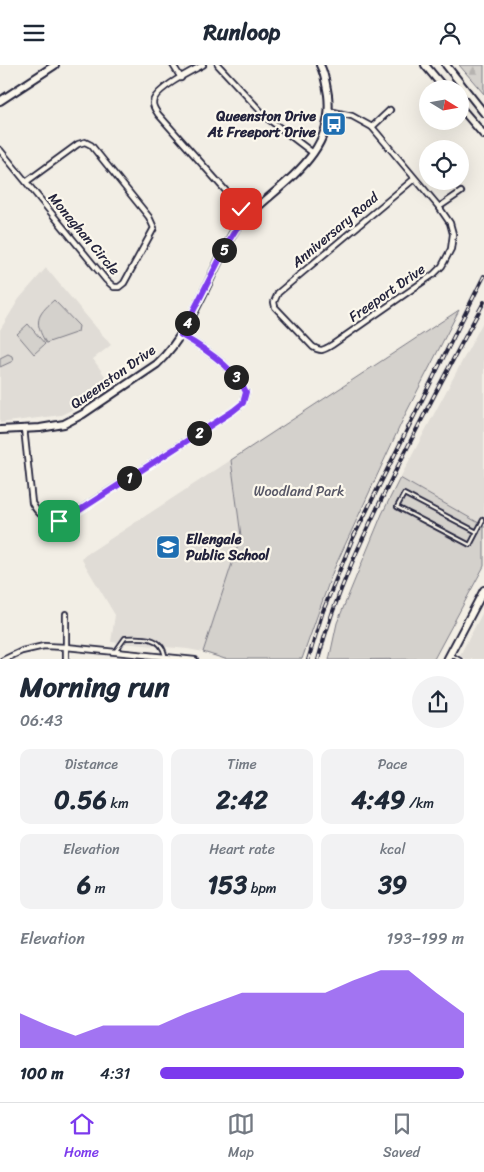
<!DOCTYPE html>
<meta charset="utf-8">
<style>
body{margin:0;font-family:Sriracha,sans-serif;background:#f2f2f3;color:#1f2937;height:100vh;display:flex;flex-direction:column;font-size:19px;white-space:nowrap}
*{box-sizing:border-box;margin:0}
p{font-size:16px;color:#747a83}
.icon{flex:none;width:28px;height:28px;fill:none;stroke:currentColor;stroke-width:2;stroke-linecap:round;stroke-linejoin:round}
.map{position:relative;height:594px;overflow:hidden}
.sheet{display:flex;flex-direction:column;background:#fff;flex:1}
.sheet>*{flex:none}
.needle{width:32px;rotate:101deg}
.fabs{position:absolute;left:419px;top:15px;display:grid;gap:10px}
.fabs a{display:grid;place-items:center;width:50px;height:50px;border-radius:50%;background:#fff;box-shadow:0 5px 20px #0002;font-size:25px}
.pin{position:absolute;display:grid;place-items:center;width:42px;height:42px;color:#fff;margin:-21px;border-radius:10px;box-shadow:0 2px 8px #0006}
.km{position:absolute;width:25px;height:25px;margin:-12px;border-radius:50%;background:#222;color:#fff;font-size:14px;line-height:25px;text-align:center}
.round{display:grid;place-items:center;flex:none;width:52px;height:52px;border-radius:26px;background:#f2f2f3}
.head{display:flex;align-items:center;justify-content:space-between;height:85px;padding:0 20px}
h1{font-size:28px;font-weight:800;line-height:38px}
.figures{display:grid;grid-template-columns:repeat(3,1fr);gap:8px;height:85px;padding:5px 20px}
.figures div{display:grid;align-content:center;border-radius:10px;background:#f2f2f3;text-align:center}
.figures b{font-size:25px;font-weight:800}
.figures small{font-size:14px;font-weight:400}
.figures p{font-size:14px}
.chart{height:140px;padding:10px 20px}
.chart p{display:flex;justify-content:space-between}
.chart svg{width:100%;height:90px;margin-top:5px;fill:#7c3aed;opacity:.7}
ul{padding:0 20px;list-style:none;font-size:16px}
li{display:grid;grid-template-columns:80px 60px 1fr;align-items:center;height:38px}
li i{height:12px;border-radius:6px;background:#7c3aed}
header{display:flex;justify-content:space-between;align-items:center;height:65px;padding:0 20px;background:#fff;font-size:22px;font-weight:800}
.dock{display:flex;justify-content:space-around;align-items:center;height:70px;border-top:1px solid #e0e1e3;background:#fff;font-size:14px;color:#747a83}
.dock a{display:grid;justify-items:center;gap:2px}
.dock .on{color:#7c3aed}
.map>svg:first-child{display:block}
.built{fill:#e0dcd6}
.green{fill:#d4d1cc;stroke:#7b7a84}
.forest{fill:url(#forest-firs);stroke:#7b7a84}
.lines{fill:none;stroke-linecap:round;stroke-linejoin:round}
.lane-casing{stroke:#22223b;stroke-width:6}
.street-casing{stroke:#22223b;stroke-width:8}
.secondary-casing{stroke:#22223b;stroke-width:10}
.lane{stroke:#fbf7ec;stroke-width:2.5}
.street{stroke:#fbf7ec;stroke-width:4.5}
.secondary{stroke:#fbf7ec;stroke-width:6}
.rail-casing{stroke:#22223b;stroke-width:4}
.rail{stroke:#fbf7ec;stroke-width:2;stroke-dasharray:5.5;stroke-linecap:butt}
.route-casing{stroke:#fff;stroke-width:10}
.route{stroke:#7c3aed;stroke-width:6}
.labels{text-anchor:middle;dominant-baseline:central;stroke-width:4.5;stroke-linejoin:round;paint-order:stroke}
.poi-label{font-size:14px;font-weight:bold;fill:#22223b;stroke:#fbf7ec;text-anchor:end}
.street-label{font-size:14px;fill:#22223b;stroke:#fbf7ec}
.park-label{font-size:14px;fill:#575766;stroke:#fbf7ec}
</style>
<header><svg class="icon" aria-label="menu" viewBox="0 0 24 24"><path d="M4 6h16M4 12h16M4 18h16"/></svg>Runloop<svg class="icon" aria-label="person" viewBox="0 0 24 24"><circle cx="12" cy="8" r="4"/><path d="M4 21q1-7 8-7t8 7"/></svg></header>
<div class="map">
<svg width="484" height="595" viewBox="0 0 484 595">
<defs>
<pattern id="forest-firs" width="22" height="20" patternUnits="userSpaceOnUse" patternTransform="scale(1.25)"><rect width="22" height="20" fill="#d4d1cc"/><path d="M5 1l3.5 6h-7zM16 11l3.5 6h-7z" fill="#b6b3b0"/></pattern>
</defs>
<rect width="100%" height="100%" fill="#f2eee5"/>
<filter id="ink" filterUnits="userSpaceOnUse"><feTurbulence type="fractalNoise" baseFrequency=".02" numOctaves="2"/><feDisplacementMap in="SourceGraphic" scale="10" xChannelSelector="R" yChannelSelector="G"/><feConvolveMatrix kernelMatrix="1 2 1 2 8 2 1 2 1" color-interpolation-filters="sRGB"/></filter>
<g filter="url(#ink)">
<g class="built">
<path d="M46 203 111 280 93 294 112 321 82 340 61 350 0 358V265L19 234Z"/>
<path d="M484 255V461L400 413Z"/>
<path d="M231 395 241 471 203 587 188 584 111 577 115 550 81 493Z"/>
<path d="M484 545V594H465L460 590Z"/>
</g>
<g class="green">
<path d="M54 235 79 261 78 267 46 278C34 257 36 251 54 235Z"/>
<path d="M459 245 405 350 333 506 302 594H225L203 587 241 471 231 395Z"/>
<path d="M28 259 45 279 34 289 17 269Z"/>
<path d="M8 289 12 291 13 296 0 302V293Z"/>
<path d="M400 413 484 461V501L434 594 329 595 337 558 382 449Z"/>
</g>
<path class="forest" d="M459 0H484V29Z"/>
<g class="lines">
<defs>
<g id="lane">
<path d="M477 467 404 429 397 442 470 480 483 455"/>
<path d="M115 587 125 573C142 572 162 571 165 591"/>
<path d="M450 589 460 595"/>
</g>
<g id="street">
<path d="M173 0 181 13"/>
<path d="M203 0C191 6 153 25 153 38 153 42 156 46 158 49L248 151"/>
<path d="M218 0 267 53 313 88"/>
<path d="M329 46 352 51 372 62 439 142 450 158 453 169 451 184 442 201 434 209 332 280C324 285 321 287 313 282L275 242 274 237 278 228 414 114"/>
<path d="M372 62 390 45"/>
<path d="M0 85 106 215 114 222H119L124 218 154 163 149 152 91 80 85 77 78 79 26 117"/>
<path d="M439 142 461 127"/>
<path d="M24 363 32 438C39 451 49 458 65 454L233 346 243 338 246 327C235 303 204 283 181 270"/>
<path d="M3 595 22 586 44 581 66 582 195 595"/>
<path d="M66 595V549"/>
</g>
<g id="secondary">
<path d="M425 0 445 24"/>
<path d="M446 0 484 48"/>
<path d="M0 36 55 0"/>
<path d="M460 42 484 70"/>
<path d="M0 365 40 363 64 359 83 349 157 299C194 263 210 207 236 163 272 122 336 95 328 30 326 19 325 9 320 0"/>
<path d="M447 595 484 525"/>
</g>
</defs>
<use href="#lane" class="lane-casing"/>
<use href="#street" class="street-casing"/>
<use href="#secondary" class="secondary-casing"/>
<use href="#lane" class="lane"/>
<use href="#street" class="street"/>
<use href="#secondary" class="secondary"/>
<defs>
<g id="rail">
<path d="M308 595 323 546 352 475 484 211"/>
<path d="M318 595C335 529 364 469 394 409 423 351 453 294 484 237"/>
</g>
</defs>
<use href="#rail" class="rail-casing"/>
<use href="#rail" class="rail"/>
</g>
</g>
<g class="lines" filter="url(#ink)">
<defs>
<path id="route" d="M59 456 69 452 233 346 243 338 246 327C235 303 204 283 181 270L230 174 236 164 248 151 241 144"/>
</defs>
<use href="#route" class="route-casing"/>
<use href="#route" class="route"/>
</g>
<defs>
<symbol id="bus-square" viewBox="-11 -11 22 22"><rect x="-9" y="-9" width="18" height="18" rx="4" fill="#1f6fb2" stroke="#fbf7ec"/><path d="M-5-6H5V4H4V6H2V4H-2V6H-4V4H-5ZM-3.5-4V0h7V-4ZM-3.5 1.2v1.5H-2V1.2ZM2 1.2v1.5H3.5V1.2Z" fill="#fff"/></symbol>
<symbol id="school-square" viewBox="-11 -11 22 22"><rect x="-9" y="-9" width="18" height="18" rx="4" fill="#1f6fb2" stroke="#fbf7ec"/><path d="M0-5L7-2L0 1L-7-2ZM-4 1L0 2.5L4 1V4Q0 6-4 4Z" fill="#fff"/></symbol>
</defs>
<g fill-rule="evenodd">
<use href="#bus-square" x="320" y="45" width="28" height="28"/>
<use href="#school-square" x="154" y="468" width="28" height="28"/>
</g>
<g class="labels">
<g class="poi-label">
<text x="316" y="51">Queenston Drive<tspan x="316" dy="16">At Freeport Drive</tspan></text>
<text x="186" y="474" text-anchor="start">Ellengale<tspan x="186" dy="16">Public School</tspan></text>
</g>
<g class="street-label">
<text transform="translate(335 165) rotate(-40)">Anniversary Road</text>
<text transform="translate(84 169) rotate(50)">Monaghan Circle</text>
<text transform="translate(387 228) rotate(-35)">Freeport Drive</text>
<text transform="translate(113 312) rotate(-35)">Queenston Drive</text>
</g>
<g class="park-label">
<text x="299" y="426">Woodland Park</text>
</g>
</g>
</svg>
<div class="fabs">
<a><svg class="needle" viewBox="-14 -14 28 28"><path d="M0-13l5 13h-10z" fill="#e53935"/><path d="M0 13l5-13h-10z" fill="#747a83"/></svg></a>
<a><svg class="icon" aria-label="locate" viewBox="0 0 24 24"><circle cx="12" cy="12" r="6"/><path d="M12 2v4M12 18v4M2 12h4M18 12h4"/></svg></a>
</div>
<div class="pin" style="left:59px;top:456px;background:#1e9e55"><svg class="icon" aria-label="arrive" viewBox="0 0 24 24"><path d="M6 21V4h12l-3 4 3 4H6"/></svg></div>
<div class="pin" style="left:241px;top:144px;background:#d93025"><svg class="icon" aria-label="check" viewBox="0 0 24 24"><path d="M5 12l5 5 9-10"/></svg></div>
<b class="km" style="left:129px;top:413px">1</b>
<b class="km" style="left:199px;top:368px">2</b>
<b class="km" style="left:236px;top:312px">3</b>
<b class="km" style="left:187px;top:258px">4</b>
<b class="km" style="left:224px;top:185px">5</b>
</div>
<section class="sheet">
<div class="head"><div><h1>Morning run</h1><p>06:43</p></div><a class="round"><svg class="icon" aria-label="share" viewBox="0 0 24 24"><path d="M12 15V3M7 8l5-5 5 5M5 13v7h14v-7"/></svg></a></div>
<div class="figures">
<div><p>Distance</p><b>0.56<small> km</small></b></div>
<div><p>Time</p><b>2:42</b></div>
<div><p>Pace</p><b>4:49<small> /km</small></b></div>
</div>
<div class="figures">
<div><p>Elevation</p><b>6<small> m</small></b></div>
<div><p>Heart rate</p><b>153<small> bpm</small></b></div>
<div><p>kcal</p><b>39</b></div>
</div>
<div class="chart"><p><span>Elevation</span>193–199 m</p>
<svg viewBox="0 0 160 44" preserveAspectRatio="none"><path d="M0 44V27L10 33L20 38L30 33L40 33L50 33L60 27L70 22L80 17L90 17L100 17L110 17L120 11L130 6L140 6L150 17L160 27V44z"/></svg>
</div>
<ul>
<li><b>100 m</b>4:31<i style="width:100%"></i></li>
</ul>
</section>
<nav class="dock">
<a class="on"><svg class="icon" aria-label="home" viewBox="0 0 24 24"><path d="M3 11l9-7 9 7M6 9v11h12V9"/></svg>Home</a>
<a><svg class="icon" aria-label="map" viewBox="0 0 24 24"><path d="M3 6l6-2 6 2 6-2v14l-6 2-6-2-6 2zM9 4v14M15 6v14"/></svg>Map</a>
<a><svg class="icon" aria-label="saved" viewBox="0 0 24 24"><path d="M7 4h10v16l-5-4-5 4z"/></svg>Saved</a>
</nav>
